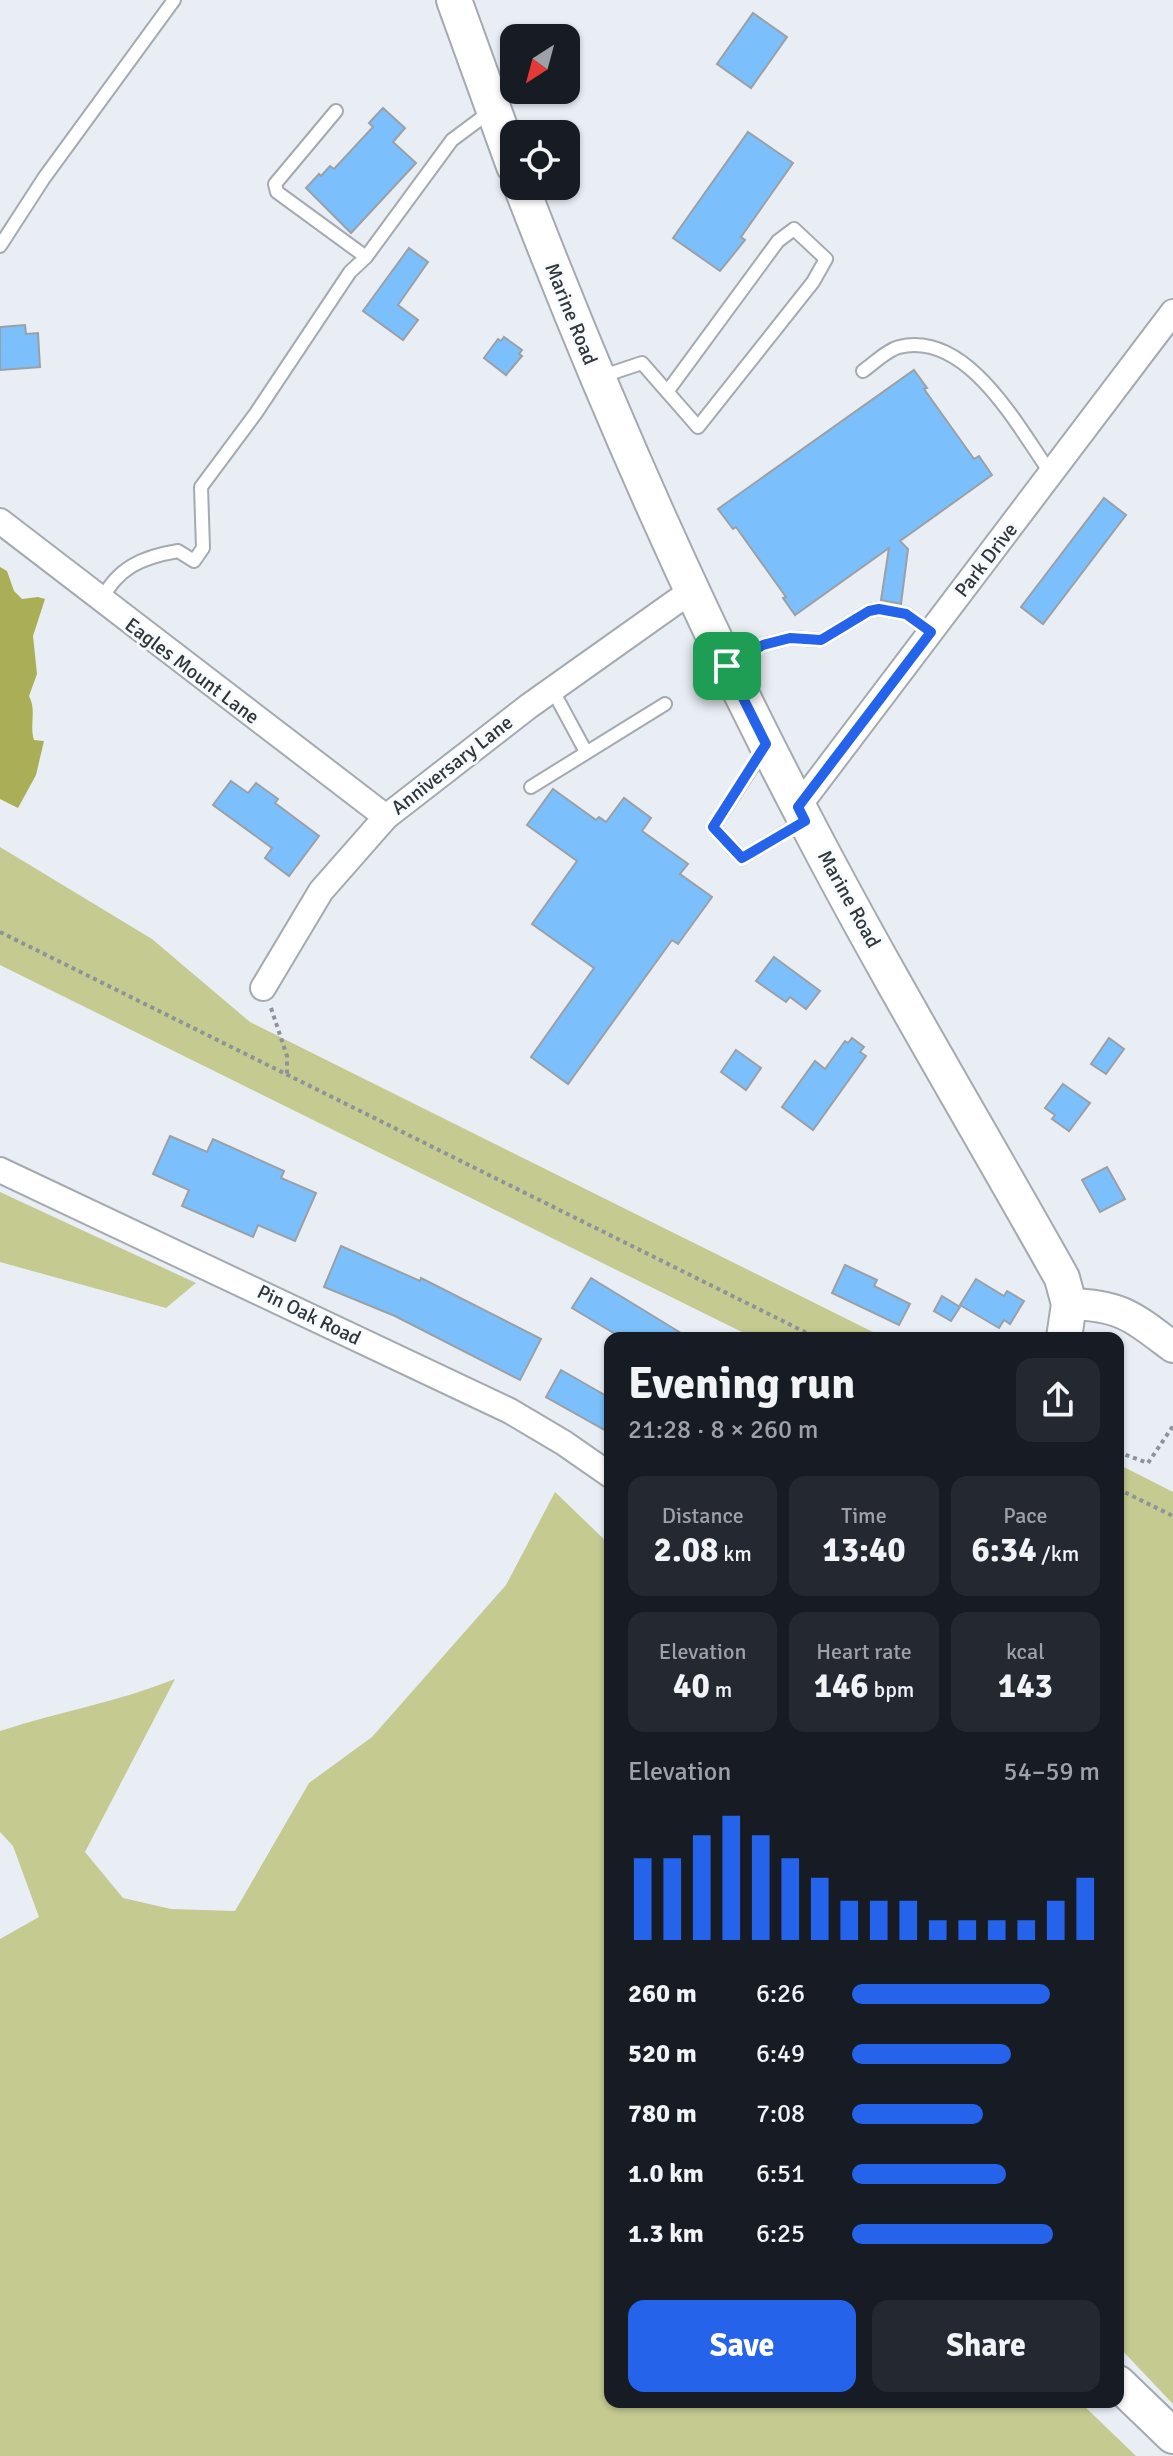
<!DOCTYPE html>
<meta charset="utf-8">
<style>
body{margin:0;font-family:Signika,sans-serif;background:#242831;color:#f1f3f6;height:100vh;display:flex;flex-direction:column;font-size:30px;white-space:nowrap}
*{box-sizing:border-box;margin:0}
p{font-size:26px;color:#9ea1a6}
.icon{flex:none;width:44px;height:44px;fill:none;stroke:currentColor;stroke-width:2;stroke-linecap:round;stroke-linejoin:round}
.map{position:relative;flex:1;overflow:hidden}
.details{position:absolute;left:604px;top:1332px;width:520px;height:1076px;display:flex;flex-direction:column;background:#171b24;border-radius:16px;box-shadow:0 2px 6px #0004}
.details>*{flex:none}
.needle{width:52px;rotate:216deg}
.tools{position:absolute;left:500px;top:24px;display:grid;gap:16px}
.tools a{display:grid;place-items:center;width:80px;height:80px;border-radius:16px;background:#171b24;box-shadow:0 2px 6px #0004;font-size:40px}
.pin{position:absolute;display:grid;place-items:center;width:68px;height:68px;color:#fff;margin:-34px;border-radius:16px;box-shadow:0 4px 12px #0006}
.round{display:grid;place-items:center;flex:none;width:84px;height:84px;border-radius:16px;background:#242831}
.head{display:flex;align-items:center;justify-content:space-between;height:136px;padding:0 24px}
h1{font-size:44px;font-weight:700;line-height:60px}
.metrics{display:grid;grid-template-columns:repeat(3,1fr);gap:12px;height:136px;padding:8px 24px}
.metrics div{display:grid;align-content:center;border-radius:16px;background:#242831;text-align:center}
.metrics b{font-size:34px;font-weight:700}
.metrics small{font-size:22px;font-weight:400}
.metrics p{font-size:22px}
.chart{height:224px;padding:16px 24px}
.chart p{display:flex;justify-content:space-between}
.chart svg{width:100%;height:144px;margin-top:8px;stroke:#2563eb;stroke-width:6}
.action{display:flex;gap:16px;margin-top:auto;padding:16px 24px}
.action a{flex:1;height:92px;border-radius:16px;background:#2563eb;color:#fff;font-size:32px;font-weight:700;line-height:92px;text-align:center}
.action a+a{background:#242831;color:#f1f3f6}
ul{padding:0 24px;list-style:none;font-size:26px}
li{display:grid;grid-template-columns:128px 96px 1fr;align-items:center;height:60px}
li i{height:20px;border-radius:10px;background:#2563eb}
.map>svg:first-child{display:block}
.green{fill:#c5ca91}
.water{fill:#a9ae57}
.building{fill:#7bc0fc;stroke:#9aa0a5;stroke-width:2}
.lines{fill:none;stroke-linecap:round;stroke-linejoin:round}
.service-casing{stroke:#a4aab0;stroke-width:16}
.minor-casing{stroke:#a4aab0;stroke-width:28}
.tertiary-casing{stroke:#a4aab0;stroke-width:34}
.secondary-casing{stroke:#a4aab0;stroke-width:38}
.path{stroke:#8e9397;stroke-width:4;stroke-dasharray:4 4;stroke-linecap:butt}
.service{stroke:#fff;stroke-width:12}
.minor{stroke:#fff;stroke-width:24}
.tertiary{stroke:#fff;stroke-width:30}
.secondary{stroke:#fff;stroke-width:34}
.route-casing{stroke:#fff;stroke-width:16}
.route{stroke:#2563eb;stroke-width:10}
.labels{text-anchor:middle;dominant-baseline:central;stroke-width:6;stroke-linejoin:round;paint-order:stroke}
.street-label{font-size:20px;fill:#323537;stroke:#f7fbff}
</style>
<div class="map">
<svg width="1173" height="2456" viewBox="0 0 1173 2456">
<rect width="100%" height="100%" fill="#e8eef4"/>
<g class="green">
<path d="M0 847 152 939 250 1022 885 1338H754L0 965Z"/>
<path d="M0 1192 196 1283 166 1308 0 1262Z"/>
<path d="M1118 1464 1173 1492V2404L1118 2346Z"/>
<path d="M555 1492 610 1545V2402H1080L1136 2456H0V1939L39 1917 13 1846 0 1832V1731C58 1712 118 1702 175 1679L85 1852 123 1898 171 1909 235 1911 309 1783 372 1737 506 1585Z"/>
</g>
<path class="water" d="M0 567 7 571 14 591 22 599 38 597 45 599 33 636 37 674 29 696C37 711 29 724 34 740L44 741 36 775 18 808 0 799Z"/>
<g class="building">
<path d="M753 13 787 37 751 88 717 64Z"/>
<path d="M383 108 405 128 393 142 416 163 351 233 306 188 319 174 321 176 330 166 334 169 373 127 369 123Z"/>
<path d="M748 132 793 163 741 237 745 240 720 271 673 238Z"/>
<path d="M409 248 428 262 398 305 418 320 403 340 363 311Z"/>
<path d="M25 325 26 334 38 333 40 367 0 370V327Z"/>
<path d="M504 337 522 350 519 354 522 356 506 375 484 358 498 339 501 341Z"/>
<path d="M914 370 927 388 924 389 974 459 979 456 992 475 900 541 908 549 901 604 881 600 889 548 795 615 783 598 786 597 736 527 733 529 718 509Z"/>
<path d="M1104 498 1126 515 1043 624 1021 607Z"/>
<path d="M231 781 248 793 256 783 278 799 275 803 319 836 289 876 265 858 272 848 213 805Z"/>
<path d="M553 789 596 820 599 817 606 822 624 798 651 818 642 831 688 864 680 874 712 897 678 944 672 940 568 1084 531 1057 594 968 532 924 577 861 527 825Z"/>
<path d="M774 957 820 991 806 1009 790 997 786 1002 756 981Z"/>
<path d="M852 1038 864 1047 860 1052 866 1056 813 1130 782 1107 815 1061 825 1069 845 1041 848 1043Z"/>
<path d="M1109 1038 1124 1049 1106 1074 1091 1064Z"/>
<path d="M736 1050 761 1068 746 1090 721 1072Z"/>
<path d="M1063 1084 1090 1103 1069 1131 1052 1119 1055 1115 1045 1108Z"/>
<path d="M170 1136 207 1152 213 1139 284 1171 281 1178 316 1193 295 1241 258 1225 253 1237 182 1206 189 1190 153 1174Z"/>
<path d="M1107 1167 1125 1199 1100 1212 1082 1180Z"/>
<path d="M341 1246 420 1281 421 1278 541 1339 520 1380 395 1316 324 1287Z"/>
<path d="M845 1265 877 1280 874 1286 910 1304 899 1325 832 1293Z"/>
<path d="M591 1278 689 1338H622L572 1308Z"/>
<path d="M976 1279 1004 1296 1007 1291 1024 1301 1010 1324 1004 1320 999 1328 960 1305Z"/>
<path d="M942 1296 960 1307 951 1321 934 1311Z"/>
<path d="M561 1370 610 1398V1433L546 1397Z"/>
</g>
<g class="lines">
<defs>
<g id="service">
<path d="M336 111 275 184 277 192 366 257"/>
<path d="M0 246 44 178 174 0"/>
<path d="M863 371C873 364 887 350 899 347 968 330 1019 429 1052 475"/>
<path d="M600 377 642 363 698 427 813 282 826 259 794 229 778 241 667 392"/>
<path d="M101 601C117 568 142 557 178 551L194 561 203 548 201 487 256 413 350 272 366 257 452 140 491 111"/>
<path d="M730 664 763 645 790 638 821 640 869 611 879 609 906 614 931 632"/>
<path d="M552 689 586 752"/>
<path d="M765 747 713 827 742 858 803 822"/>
<path d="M531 787 665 704"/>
</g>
<g id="minor">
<path d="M0 521 386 817"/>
<path d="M798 807 1173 312"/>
<path d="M263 988 321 891 386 817 529 706 691 591"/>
<path d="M0 1170 510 1411 564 1443 610 1475"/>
</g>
<path id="tertiary" d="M1069 1304C1121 1305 1133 1317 1173 1347"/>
<g id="secondary">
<path d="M454 0 514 166"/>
<path d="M521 186C605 404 698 616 807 823 887 977 977 1126 1062 1278L1069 1304 1064 1338"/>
<path d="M1118 2383 1173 2436"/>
</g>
</defs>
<use href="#service" class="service-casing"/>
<use href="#minor" class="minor-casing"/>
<use href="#tertiary" class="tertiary-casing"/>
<use href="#secondary" class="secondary-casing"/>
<g class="path">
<path d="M0 932 817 1338"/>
<path d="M271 1008 287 1056V1075"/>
<path d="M1118 1452 1148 1463 1173 1426"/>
<path d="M1118 1489 1173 1516"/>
</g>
<use href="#service" class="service"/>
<use href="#minor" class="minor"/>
<use href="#tertiary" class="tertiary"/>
<use href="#secondary" class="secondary"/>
</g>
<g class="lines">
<defs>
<path id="route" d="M879 609 906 614 931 632 798 807 805 821 742 858 713 827 766 744 727 666 763 645 790 638 821 640 869 611Z"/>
</defs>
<use href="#route" class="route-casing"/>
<use href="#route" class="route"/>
</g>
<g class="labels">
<g class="street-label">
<text transform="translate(571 314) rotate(68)">Marine Road</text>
<text transform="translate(986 560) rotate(-52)">Park Drive</text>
<text transform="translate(192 671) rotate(37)">Eagles Mount Lane</text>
<text transform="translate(452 765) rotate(-38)">Anniversary Lane</text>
<text transform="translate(849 899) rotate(61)">Marine Road</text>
<text transform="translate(309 1315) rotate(26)">Pin Oak Road</text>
</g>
</g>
</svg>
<div class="tools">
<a><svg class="needle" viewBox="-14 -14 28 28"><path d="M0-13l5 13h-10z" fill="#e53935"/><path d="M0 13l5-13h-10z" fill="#9ea1a6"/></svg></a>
<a><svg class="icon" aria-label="locate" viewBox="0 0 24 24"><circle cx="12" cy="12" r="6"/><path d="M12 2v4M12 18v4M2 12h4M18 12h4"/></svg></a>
</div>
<div class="pin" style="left:727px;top:666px;background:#1e9e55"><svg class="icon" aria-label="arrive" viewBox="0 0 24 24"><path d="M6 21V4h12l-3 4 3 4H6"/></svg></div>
<section class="details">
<div class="head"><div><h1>Evening run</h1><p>21:28 · 8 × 260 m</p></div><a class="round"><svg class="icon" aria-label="share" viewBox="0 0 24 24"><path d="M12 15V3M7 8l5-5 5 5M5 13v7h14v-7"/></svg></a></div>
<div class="metrics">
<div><p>Distance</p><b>2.08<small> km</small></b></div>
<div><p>Time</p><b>13:40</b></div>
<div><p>Pace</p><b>6:34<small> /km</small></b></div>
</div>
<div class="metrics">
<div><p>Elevation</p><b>40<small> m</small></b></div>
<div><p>Heart rate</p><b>146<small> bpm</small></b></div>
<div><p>kcal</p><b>143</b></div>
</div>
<div class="chart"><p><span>Elevation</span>54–59 m</p>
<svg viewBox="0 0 160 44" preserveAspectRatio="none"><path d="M5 44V19M15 44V19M25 44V12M35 44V6M45 44V12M55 44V19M65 44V25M75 44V32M85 44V32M95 44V32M105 44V38M115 44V38M125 44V38M135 44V38M145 44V32M155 44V25"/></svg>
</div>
<ul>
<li><b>260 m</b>6:26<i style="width:80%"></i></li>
<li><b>520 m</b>6:49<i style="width:64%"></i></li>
<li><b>780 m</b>7:08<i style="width:53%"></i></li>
<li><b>1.0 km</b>6:51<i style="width:62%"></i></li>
<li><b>1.3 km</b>6:25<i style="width:81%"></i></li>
</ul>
<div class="action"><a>Save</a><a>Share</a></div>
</section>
</div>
